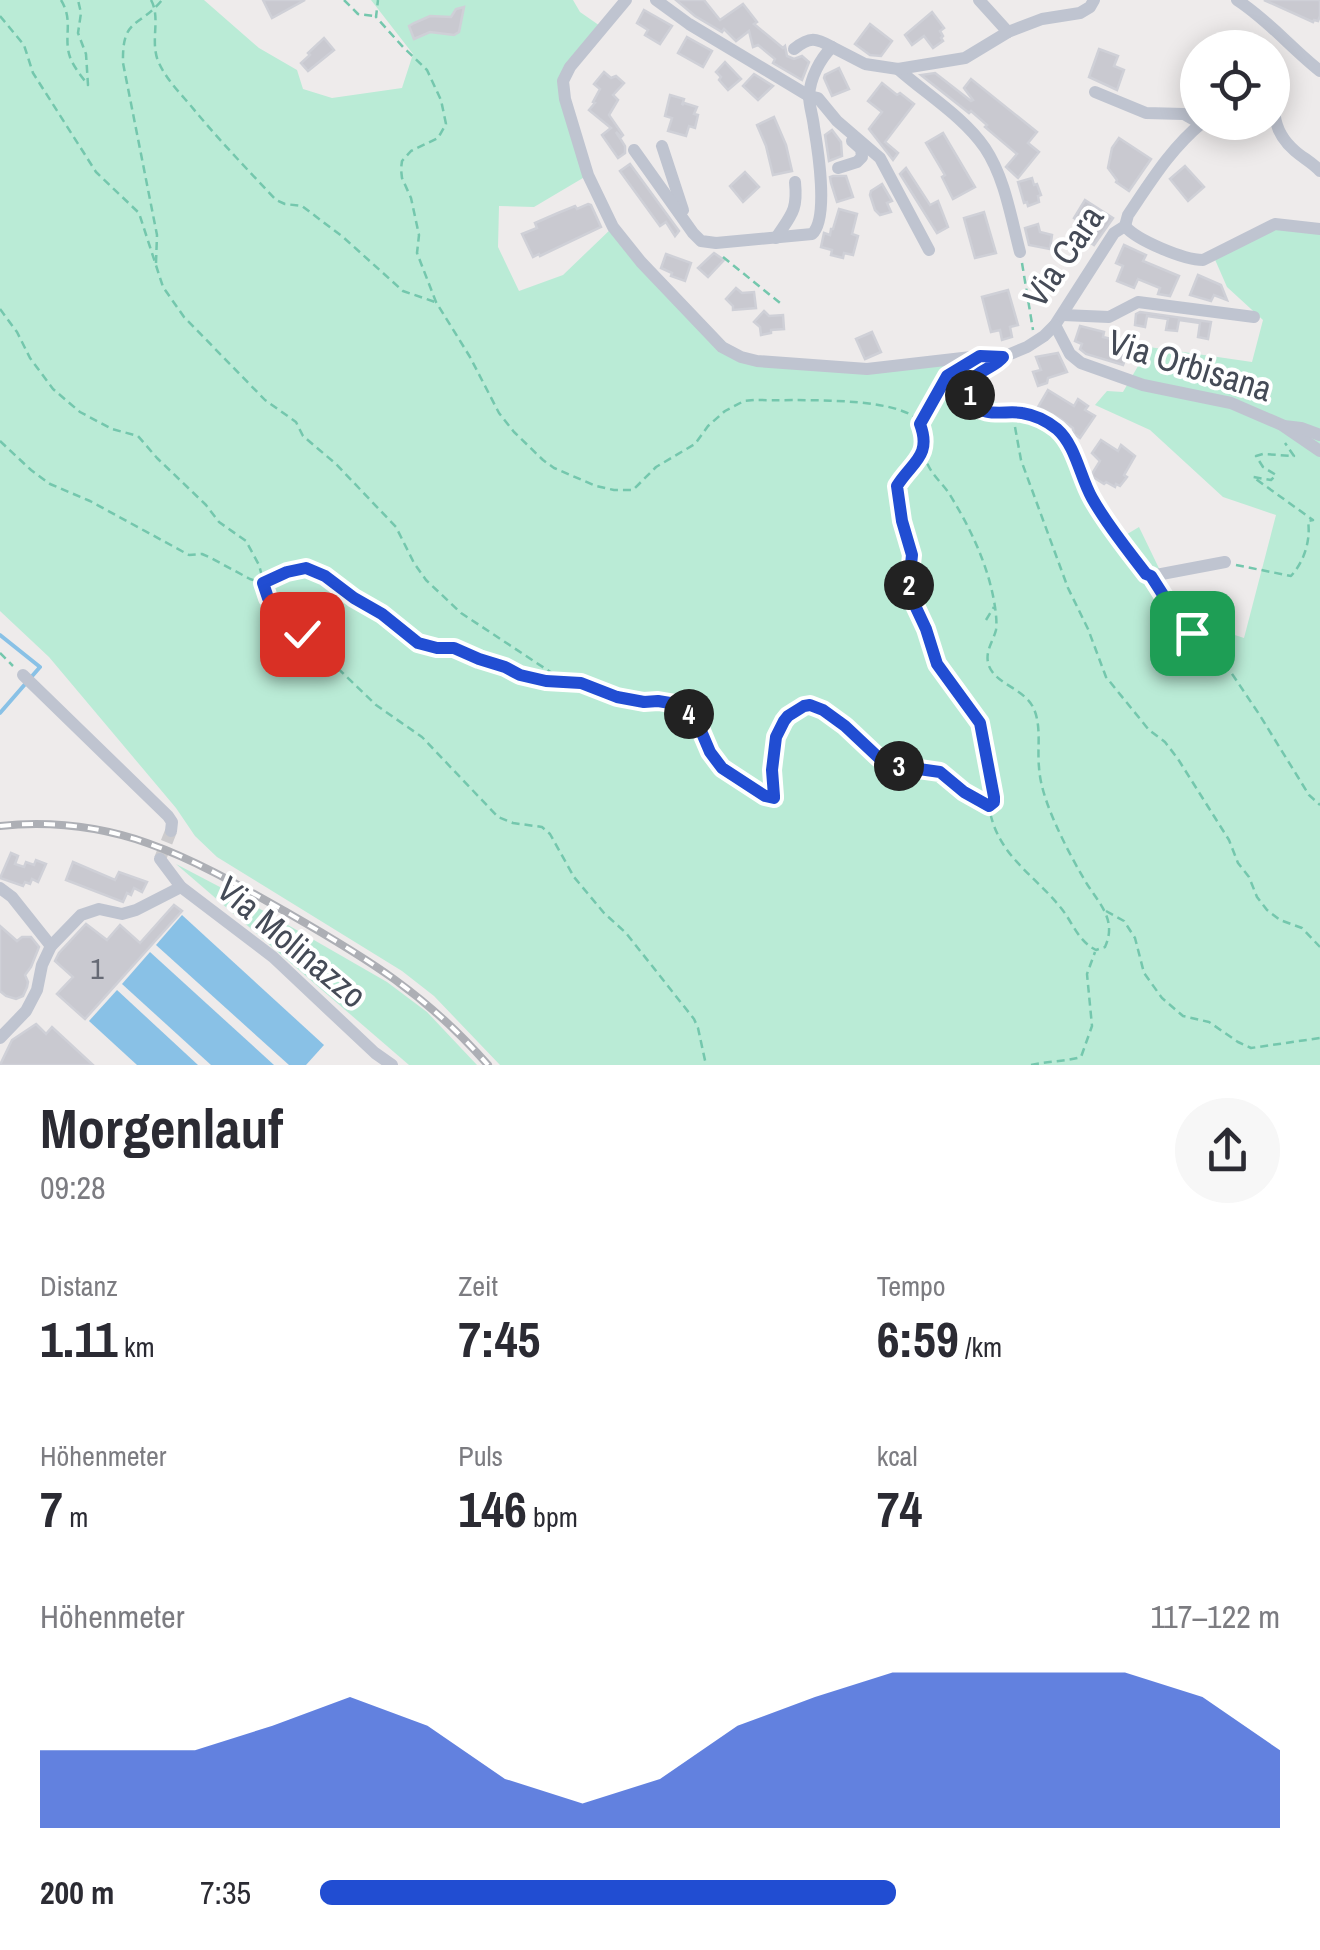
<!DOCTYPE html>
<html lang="de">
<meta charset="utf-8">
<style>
body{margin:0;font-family:"Archivo Narrow",sans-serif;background:#f7f7f7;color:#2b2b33;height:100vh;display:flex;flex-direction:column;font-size:38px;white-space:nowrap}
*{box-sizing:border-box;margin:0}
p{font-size:32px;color:#7c7c81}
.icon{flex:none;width:55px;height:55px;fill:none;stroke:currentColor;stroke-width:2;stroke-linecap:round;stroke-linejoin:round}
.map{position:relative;height:1065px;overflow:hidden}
.drawer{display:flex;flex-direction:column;background:#fff;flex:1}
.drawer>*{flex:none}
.buttons{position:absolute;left:1180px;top:30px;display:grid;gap:20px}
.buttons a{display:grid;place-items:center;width:110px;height:110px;border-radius:50%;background:#fff;box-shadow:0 5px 25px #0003;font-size:50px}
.pin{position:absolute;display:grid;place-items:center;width:85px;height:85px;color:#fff;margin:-42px;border-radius:20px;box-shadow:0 5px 15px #0006}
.km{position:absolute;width:50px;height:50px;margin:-25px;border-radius:50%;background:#222;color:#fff;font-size:28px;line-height:50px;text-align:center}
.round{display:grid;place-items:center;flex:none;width:105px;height:105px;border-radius:52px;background:#f7f7f7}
.headline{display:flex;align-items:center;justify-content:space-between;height:170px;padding:0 40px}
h1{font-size:55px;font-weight:800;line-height:75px}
.metrics{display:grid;grid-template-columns:repeat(3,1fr);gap:15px;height:170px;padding:10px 40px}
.metrics div{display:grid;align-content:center}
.metrics b{font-size:50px;font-weight:800}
.metrics small{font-size:28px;font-weight:400}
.metrics p{font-size:28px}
.chart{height:280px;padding:20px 40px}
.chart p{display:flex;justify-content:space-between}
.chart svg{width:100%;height:180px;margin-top:10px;fill:#214dd2;opacity:.7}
ul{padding:0 40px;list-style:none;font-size:32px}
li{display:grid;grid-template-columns:160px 120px 1fr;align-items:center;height:75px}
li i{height:25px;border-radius:12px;background:#214dd2}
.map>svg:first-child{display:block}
.green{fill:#baebd6}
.water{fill:#89c1e6}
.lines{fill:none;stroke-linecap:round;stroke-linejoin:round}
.stream{stroke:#89c1e6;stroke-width:4}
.building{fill:#c9c9d0;stroke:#cfd0d7;stroke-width:2.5}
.minor-tunnel{stroke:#cccbcd;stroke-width:12;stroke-dasharray:12 6;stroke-linecap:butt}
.path{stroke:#74c7ad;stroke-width:2.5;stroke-dasharray:8 5;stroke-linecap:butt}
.minor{stroke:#bfc4d0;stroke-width:12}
.rail-casing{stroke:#adafb5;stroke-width:8}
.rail{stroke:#fff;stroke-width:4;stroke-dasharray:11;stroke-linecap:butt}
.route-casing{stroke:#fff;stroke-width:20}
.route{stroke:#214dd2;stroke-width:12}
.labels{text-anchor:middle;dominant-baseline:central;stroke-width:8;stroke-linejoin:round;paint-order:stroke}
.number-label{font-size:30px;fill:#666a75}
.street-label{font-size:35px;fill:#454b57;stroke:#fff}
</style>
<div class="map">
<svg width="1320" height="1065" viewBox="0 0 1320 1065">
<rect width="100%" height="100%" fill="#eeebeb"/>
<g class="green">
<path d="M0 0H204L259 48 297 70 303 89 332 98 402 88 413 54 371 0H573L580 12 603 28 565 75 588 175 534 207 499 206 498 247 519 291 563 275 613 227 641 262 741 357 867 369 980 356 990 400 1034 416 1070 448 1101 513 1103 528 1114 542 1139 527 1183 618 1244 638 1276 515 1223 497 1150 430 1095 405 1107 391 1123 392 1149 347 1252 362 1263 320 1227 287 1213 255 1267 227 1320 229V1065H500L434 996 402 971 217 857 195 836 176 808 49 657 0 611Z"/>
<path d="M176 864 239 897 387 982 427 1012 477 1065H409Z"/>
</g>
<g class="water">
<path d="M182 915 324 1045 306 1065H289L156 945Z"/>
<path d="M150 952 274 1065H211L122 984Z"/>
<path d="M117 990 198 1065H137L89 1021Z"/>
</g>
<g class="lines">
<path class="stream" d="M0 635 40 667 0 713"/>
</g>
<g class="building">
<path d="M263 0H305L272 18Z"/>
<path d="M676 0H704L720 20 743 4 757 22 754 24 783 48 785 46 787 56 794 59 802 56 809 62 802 80 773 63 775 59 758 45 753 47 749 31 736 41 724 29 722 32 695 16Z"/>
<path d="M1264 0H1320V16L1318 21 1314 20 1313 22Z"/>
<path d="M464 7 459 32 454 35 430 32 414 39 409 26 414 23 430 16 451 17 456 9Z"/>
<path d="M644 10 672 26 660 44 645 35 648 30 637 23Z"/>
<path d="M932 12 944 28 940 31 943 36 941 38 943 41 933 48 924 36 912 45 905 35Z"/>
<path d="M870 24 892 41 881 56 870 55 855 44Z"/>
<path d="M687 37 712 51 703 67 678 53Z"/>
<path d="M324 38 334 50 308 71 301 63 310 55 308 53Z"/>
<path d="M1099 49 1118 56 1114 66 1124 70 1117 90 1089 77Z"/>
<path d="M725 62 741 79 728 90 719 80 721 77 716 72Z"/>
<path d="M839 68 849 89 832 96 824 78 825 75Z"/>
<path d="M604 72 611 78 616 76 624 83 613 95 618 100 609 115 623 135 621 137 616 132 625 146V153L618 158 602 135 611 128 589 110 595 103 593 102 600 89 594 84Z"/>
<path d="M935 73 971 101 973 100 964 88 971 79 1037 132 1028 143 1039 152 1018 178 1006 167 1017 154 985 127 987 125 971 111 969 113 921 75Z"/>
<path d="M754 74 773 86 758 100 743 86Z"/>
<path d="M882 83 897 95 900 93 914 104 885 142 898 153 893 160 869 129 882 112 868 101Z"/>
<path d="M670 95 684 99 682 105 684 103 697 107 694 114 698 115 695 128 689 126 686 136 668 131 672 118 665 116Z"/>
<path d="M774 117 786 145 792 171 773 175 766 146 757 125Z"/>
<path d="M832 130 841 142 842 156 829 161 825 135Z"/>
<path d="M943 133 975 187 953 199 942 177 945 175 926 143Z"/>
<path d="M1119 138 1151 159 1129 191 1116 182 1117 180 1108 168 1112 148Z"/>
<path d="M630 164 679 231 675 236 666 222 660 226 620 171Z"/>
<path d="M1185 166 1204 187 1188 201 1170 179Z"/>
<path d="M906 168 930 205 938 201 948 227 937 233 900 174Z"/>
<path d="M745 172 759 187 743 202 730 186Z"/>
<path d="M833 176H846L853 197 837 202 831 183 830 177Z"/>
<path d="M1032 178 1034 185 1037 184 1041 195 1038 196 1039 202 1028 206 1027 202 1024 203 1018 182Z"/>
<path d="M882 184 892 201 887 203 891 212 880 215 875 210 870 195 871 191Z"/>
<path d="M1085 200 1113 218 1094 245 1077 234 1084 224 1074 218Z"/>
<path d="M588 204 591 205 601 227 540 256 539 254 533 257 522 234 537 228 535 223 558 213 575 206 577 209Z"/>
<path d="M839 209 857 214 852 234 858 236 853 255 844 253 843 258 831 255 832 250 821 247 824 233 830 235 831 229H833Z"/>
<path d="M984 212 996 253 975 258 964 218Z"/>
<path d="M1038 224 1040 232 1052 235 1050 249 1029 245 1025 228Z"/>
<path d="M1124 245 1146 255 1143 261 1179 276 1170 296 1158 294 1160 288 1138 279 1134 288 1117 281 1123 266 1116 263Z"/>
<path d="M714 253 724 260 708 277 698 268Z"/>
<path d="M666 254 691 263 685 281 671 276 672 273 661 268Z"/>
<path d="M1198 275 1221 285 1227 300 1214 295 1211 301 1190 295Z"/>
<path d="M736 288 742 293 754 292 756 308 733 310V306L726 299Z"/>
<path d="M1008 290 1018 325 1010 327 1012 337 1002 340 1000 330 991 332 982 297Z"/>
<path d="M764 311 769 316 783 315 784 329 771 330V333L761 335 760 327 754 322Z"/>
<path d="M1140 312 1211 322 1208 339 1198 337 1200 323 1179 320 1177 331 1166 330 1168 319 1147 316 1145 327 1135 325 1136 314Z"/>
<path d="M1080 326 1104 332 1103 337 1132 344 1128 361 1125 360 1123 365 1086 354 1080 349 1082 344 1075 341Z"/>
<path d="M872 332 881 352 865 359 856 339Z"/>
<path d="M1058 353 1067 372 1048 378 1047 383 1038 386 1033 372 1041 370 1036 357Z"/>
<path d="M1048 390 1074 406 1078 399 1088 406 1085 410 1095 416 1080 438 1074 434 1073 428 1059 418 1038 407Z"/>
<path d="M1101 440 1118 451 1121 445 1135 456 1124 475 1127 477 1120 486 1116 484 1115 487 1106 482 1104 484 1093 477 1092 474 1100 461 1092 453Z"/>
<path d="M11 853 18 856 15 864 24 867 26 862 34 865 36 860 46 864 38 882 32 879 30 884 25 882 23 886 0 878Z"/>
<path d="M73 862 115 880 119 872 147 882 142 892 134 888 131 895 127 893 123 902 66 880Z"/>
<path d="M174 905 182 911 85 1019 57 994 73 977 55 961 59 953 86 924 107 940 120 925 140 943Z"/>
<path d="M0 926 17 941 22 937H31L39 947 31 967 25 975 28 982 27 987 23 996 16 999 6 996 0 991Z"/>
<path d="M36 1024 46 1034 52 1027 93 1065H0L12 1040Z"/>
</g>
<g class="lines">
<path class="minor-tunnel" d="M160 859 171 831"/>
<g class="path">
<path d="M61 0C74 21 63 37 70 57 73 66 82 77 88 85L86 54 78 33 81 13 78 0"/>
<path d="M151 0C161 18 150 40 158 61 166 79 179 92 191 106 218 139 247 169 276 200L285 204 302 206 343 237 403 291 435 302"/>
<path d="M344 0 358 14 375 16"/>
<path d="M0 16 24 45 33 73 96 172 139 213 163 287 184 317 265 400 296 422 303 436 336 464 396 527 414 563 426 580 461 613 564 681"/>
<path d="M723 257 780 303"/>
<path d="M156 263 157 235 123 63C122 17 138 29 162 0"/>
<path d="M1022 263 1033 330"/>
<path d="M0 309 17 332 30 358 53 389 80 412 112 429 138 436 157 458 206 505 219 522 246 541 259 565 268 598 302 634 376 705 422 737 498 817 513 823 542 827 550 834 574 877 604 913 626 933 694 1019 698 1028 706 1065"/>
<path d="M921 423 947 376 959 370"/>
<path d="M1015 427 1021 460 1068 588 1088 629 1106 677 1149 730 1165 742 1178 759 1229 840 1238 863 1249 877 1257 897 1267 910 1280 920 1302 928 1320 947"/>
<path d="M0 441 31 470 50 484 90 501 189 555 202 554 211 558 250 579 263 583 287 572 306 568 325 577 354 598 382 614 418 643 437 648 454 647 479 659 505 667 520 675 546 681 581 683 617 697 676 704 696 719 711 752 722 768 770 798 774 795 773 771 776 737 783 721 796 711 810 705 823 710 845 726 859 737 879 758 897 766 940 771 964 791 989 806C996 855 1034 874 1061 908 1073 923 1078 941 1096 950L1105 947C1118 918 1097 902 1084 879 1074 862 1064 843 1056 825 1048 807 1040 786 1039 767 1037 748 1042 725 1033 707 1024 689 996 684 989 666 984 652 993 642 996 630 997 622 996 614 995 607 989 567 971 529 950 495 944 485 933 476 928 465 921 450 930 426 913 416 880 396 795 401 755 400L744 401 725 411 708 426 695 444 656 467 633 490H614L596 486 554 468 543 460 514 432 499 413 470 357 436 302 417 253 419 235 411 198 402 178 401 169 402 161 411 151 438 138 446 124 441 100 427 70 403 47 376 17 378 0"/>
<path d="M923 454 897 486 902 521 912 555 909 583 911 597 926 629 937 663 980 723 994 797 993 802 989 806"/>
<path d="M1236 565 1291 576C1304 562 1311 540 1308 521L1313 520 1253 477 1271 480 1276 475 1263 467 1256 456 1263 454 1294 456 1285 443"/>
<path d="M1157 586 1181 623 1205 640 1220 656 1259 714 1309 795 1320 805"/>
<path d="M986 620 994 607"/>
<path d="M0 653 13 666"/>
<path d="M714 773 718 765"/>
<path d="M1106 911 1124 921 1135 938 1144 973 1162 998 1183 1016 1209 1022 1238 1042 1251 1048 1320 1038"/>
<path d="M1031 1065C1048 1061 1064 1062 1081 1057L1092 1026 1087 974 1095 952"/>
</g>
<g class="minor">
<path d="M626 0 570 67 563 81 565 99 588 175 613 227 641 262 722 347 741 357 757 361 867 369 980 356 1003 357 1027 347 1044 336 1055 325 1114 233 1125 226 1128 215C1151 181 1171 148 1203 122"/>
<path d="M656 0 689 24 809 96 818 98 837 121 880 158 929 250"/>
<path d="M979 0 1008 32"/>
<path d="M1237 0C1268 20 1291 48 1320 71"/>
<path d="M794 49C810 36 816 38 832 47"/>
<path d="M898 69C926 94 964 117 985 148 1005 178 1011 218 1020 252"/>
<path d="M1278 70C1273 102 1268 128 1295 151 1303 158 1313 163 1320 171"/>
<path d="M1095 92 1146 113 1184 114 1198 122"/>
<path d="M662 146 683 210"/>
<path d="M634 150 693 233 701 241 716 243 812 234C829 219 818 150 814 127 813 117 809 105 809 96 810 78 820 59 832 47L865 64 898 69 965 58 1008 32 1042 19 1080 13 1090 7 1094 0"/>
<path d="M838 168 857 162 862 157 861 149 852 141"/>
<path d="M1125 226C1136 240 1184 260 1203 260L1275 224 1320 229"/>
<path d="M776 238C791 215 798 211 795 182"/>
<path d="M1063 315 1109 317 1138 302 1254 317"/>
<path d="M1055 325 1070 354 1081 363 1143 385 1231 403 1282 425 1320 451"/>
<path d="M1003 357C993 371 958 373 972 401 982 419 1006 410 1022 413 1034 415 1047 421 1057 429 1076 446 1080 477 1092 498 1107 525 1127 549 1145 574L1151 576 1225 562"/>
<path d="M1284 426 1301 428 1320 435"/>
<path d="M23 675 168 816 172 822 171 831"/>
<path d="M160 859 181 887 273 957 375 1053 392 1065"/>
<path d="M0 888 12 897 51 946"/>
<path d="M0 1038 26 1011 37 990 42 965 51 946 81 915 99 909 122 914 136 910 181 887"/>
</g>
<defs>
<path id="rail" d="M0 826C116 814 191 858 288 913 368 959 426 994 488 1065"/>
</defs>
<use href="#rail" class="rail-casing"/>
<use href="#rail" class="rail"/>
</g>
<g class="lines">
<defs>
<path id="route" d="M302 634 268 598 263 583 287 572 306 568 325 576 354 598 382 614 418 643 437 648H454L479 659 505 667 520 675 546 681 581 683 617 697 644 702 658 701 676 704 696 719 710 752 722 768 765 796 774 798V796L772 770 776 737 784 721 788 716 804 706 810 705 823 710 845 726 879 758 898 766 940 772 964 792 989 806 994 802V797L980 723 937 664 926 629 911 597 909 583 912 555 902 521 897 486C912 462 932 456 920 424L947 376 980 356 1003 357C993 371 958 373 972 401 982 419 1006 410 1022 413 1035 415 1047 421 1057 429 1076 446 1080 477 1092 498 1107 525 1127 549 1146 574L1151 576 1181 623 1192 633"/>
</defs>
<use href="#route" class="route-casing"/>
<use href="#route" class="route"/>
</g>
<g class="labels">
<g class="number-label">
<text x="97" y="968">1</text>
</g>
<g class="street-label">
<text transform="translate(1063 256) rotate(-56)">Via Cara</text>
<text transform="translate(1190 365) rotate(17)">Via Orbisana</text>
<text transform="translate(292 942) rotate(40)">Via Molinazzo</text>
</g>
</g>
</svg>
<div class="buttons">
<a><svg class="icon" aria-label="locate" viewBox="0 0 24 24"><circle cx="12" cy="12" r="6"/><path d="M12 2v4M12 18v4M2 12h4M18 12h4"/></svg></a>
</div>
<div class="pin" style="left:1192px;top:633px;background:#1e9e55"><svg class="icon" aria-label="arrive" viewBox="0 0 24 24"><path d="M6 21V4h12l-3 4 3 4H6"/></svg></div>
<div class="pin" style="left:302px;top:634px;background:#d93025"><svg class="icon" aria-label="check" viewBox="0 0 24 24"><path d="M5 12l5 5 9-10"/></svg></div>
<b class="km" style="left:970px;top:395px">1</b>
<b class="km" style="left:909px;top:585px">2</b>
<b class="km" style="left:899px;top:766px">3</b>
<b class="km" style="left:689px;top:714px">4</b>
</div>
<section class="drawer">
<div class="headline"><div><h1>Morgenlauf</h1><p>09:28</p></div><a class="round"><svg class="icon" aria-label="share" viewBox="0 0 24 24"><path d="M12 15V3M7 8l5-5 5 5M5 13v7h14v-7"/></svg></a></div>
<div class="metrics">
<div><p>Distanz</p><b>1.11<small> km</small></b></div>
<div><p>Zeit</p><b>7:45</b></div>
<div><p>Tempo</p><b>6:59<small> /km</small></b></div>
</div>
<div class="metrics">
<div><p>Höhenmeter</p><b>7<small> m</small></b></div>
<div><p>Puls</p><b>146<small> bpm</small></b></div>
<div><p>kcal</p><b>74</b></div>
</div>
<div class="chart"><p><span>Höhenmeter</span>117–122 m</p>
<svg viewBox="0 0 160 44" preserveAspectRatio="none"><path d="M0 44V25L10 25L20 25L30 19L40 12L50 19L60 32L70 38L80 32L90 19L100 12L110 6L120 6L130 6L140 6L150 12L160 25V44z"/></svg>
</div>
<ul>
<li><b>200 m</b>7:35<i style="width:60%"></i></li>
</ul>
</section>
